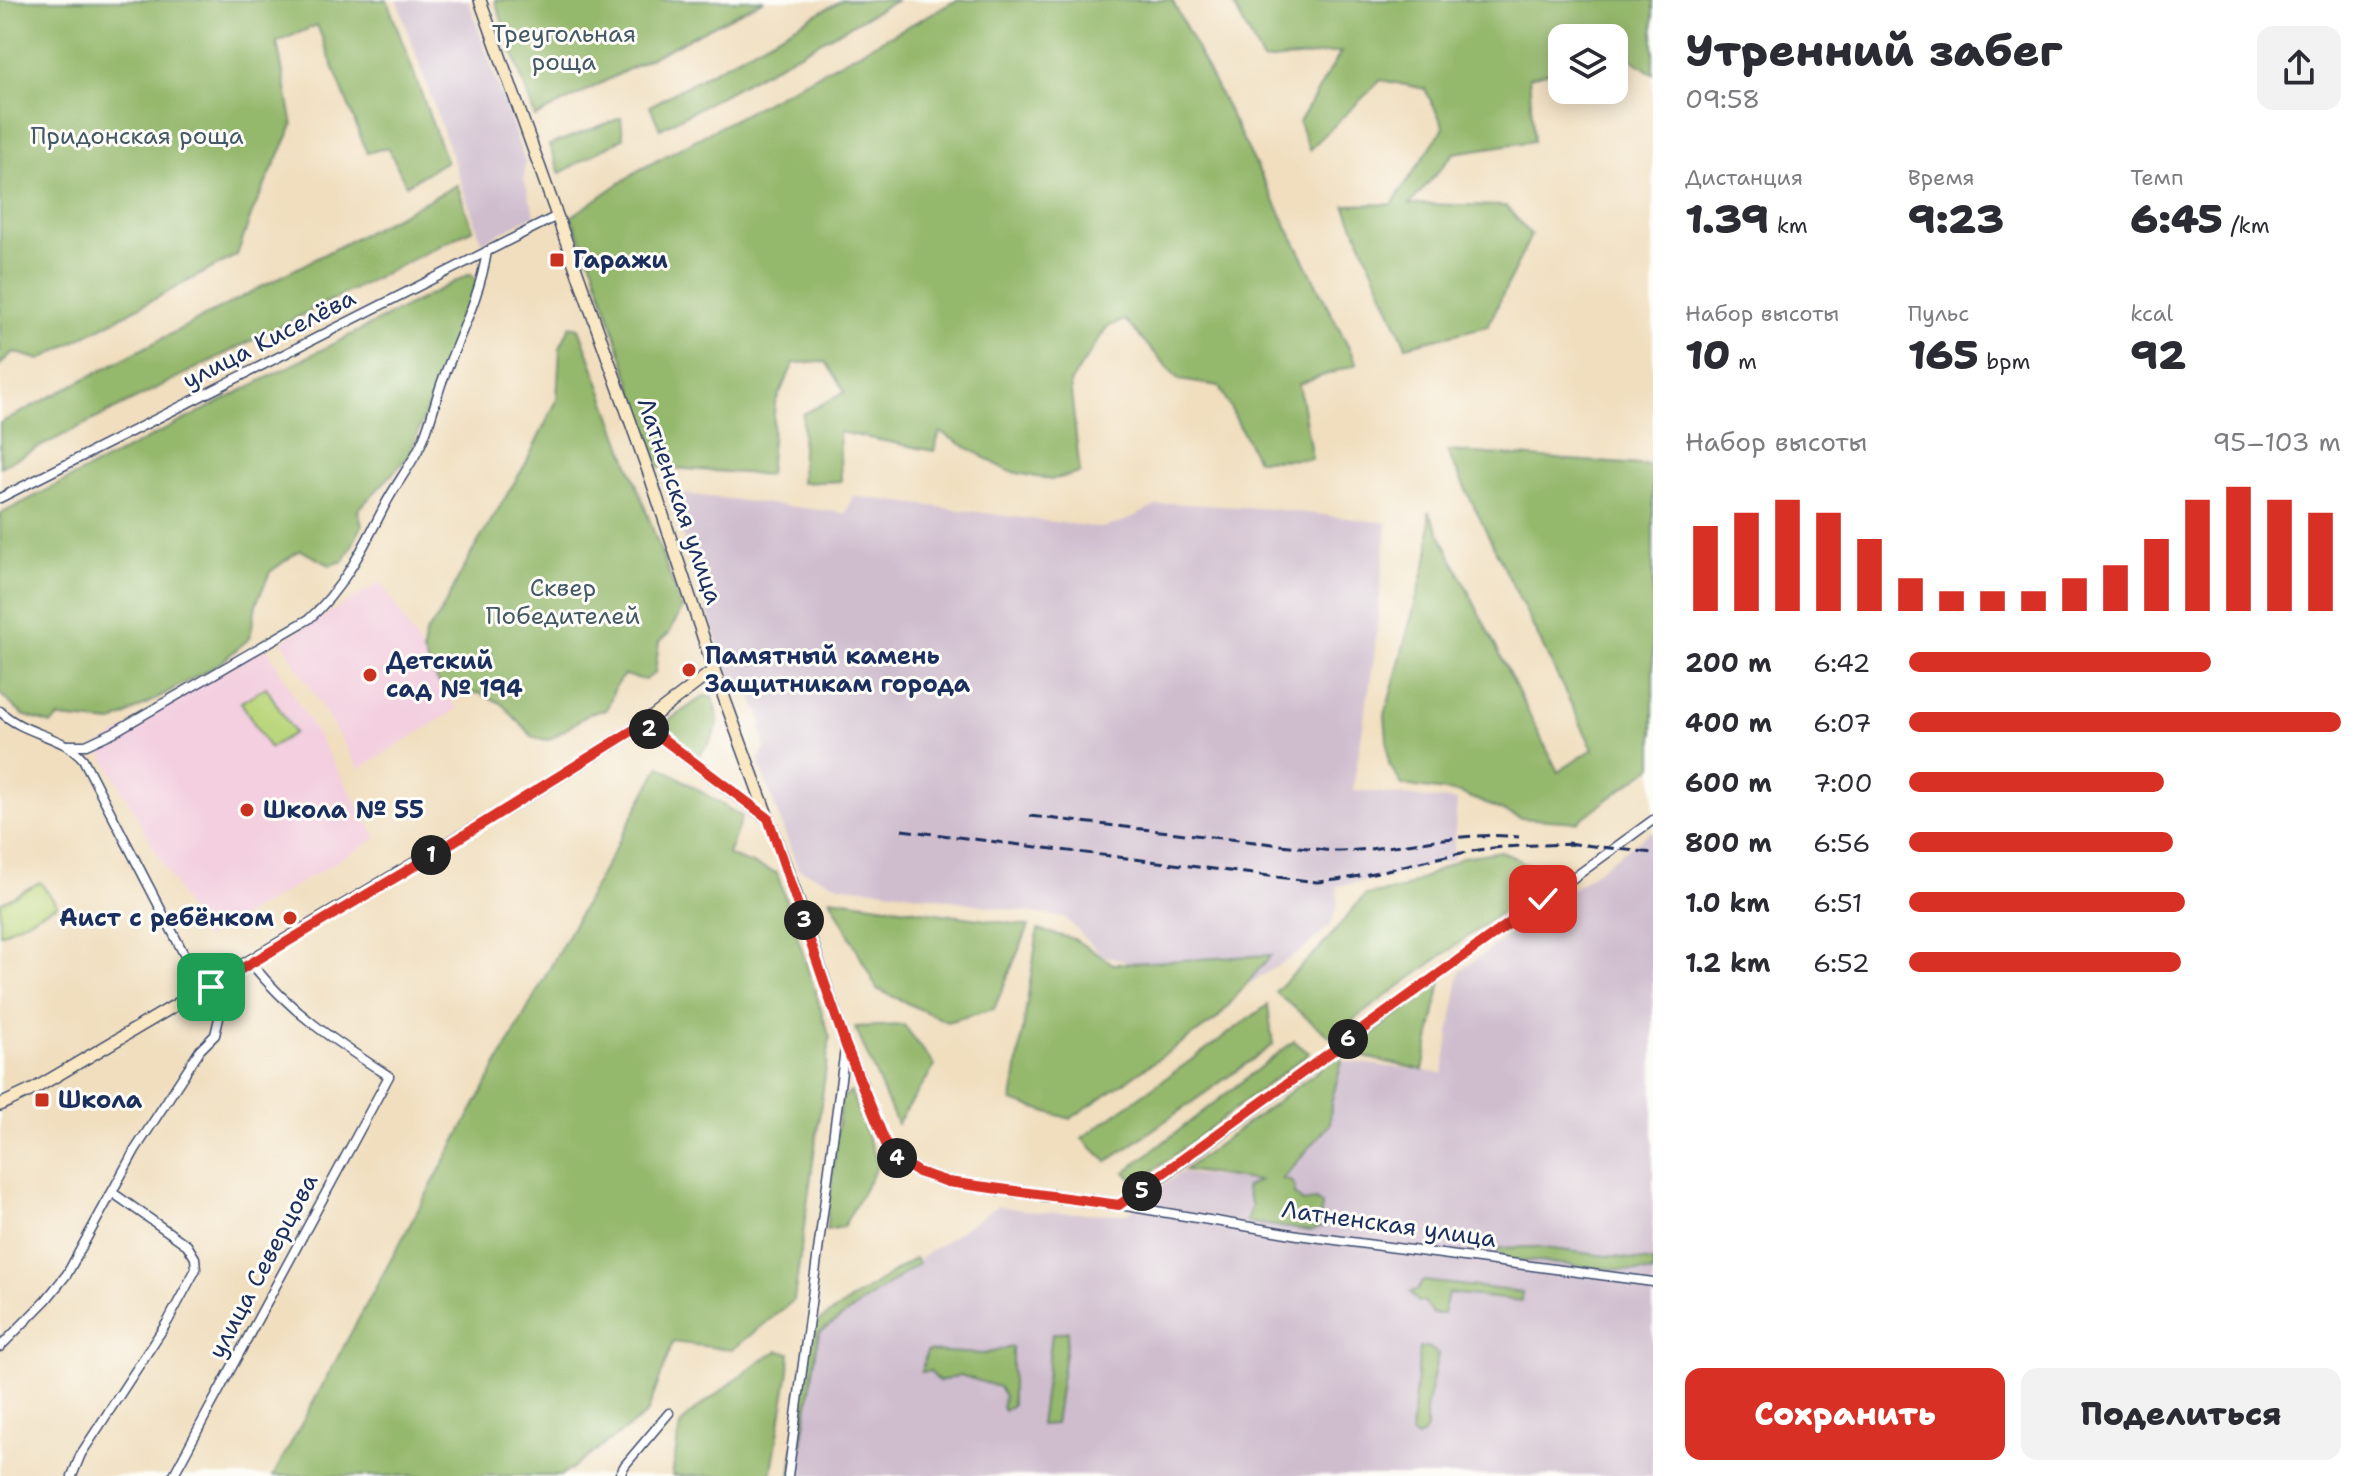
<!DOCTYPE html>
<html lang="ru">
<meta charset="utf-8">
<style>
body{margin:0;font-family:"Shantell Sans",sans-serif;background:#f2f2f3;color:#2b2b33;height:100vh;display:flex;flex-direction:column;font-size:30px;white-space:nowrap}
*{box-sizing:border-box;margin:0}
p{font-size:26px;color:#7c7c81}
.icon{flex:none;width:44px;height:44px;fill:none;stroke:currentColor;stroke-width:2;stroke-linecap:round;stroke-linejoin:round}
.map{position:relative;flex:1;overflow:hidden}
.drawer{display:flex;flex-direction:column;background:#fff;width:720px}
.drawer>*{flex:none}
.buttons{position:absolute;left:1548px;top:24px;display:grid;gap:16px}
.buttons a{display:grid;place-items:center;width:80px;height:80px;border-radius:16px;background:#fff;box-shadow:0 4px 20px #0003;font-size:40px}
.pin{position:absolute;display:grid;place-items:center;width:68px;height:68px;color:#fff;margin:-34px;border-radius:16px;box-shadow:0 4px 12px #0006}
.km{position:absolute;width:40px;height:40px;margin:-20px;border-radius:50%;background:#222;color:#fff;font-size:22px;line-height:40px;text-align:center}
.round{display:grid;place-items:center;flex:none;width:84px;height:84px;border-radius:16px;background:#f2f2f3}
.overview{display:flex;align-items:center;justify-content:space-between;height:136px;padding:0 32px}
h1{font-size:44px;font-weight:800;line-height:60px}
.stats{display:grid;grid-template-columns:repeat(3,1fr);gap:12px;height:136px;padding:8px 32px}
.stats div{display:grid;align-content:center}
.stats b{font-size:40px;font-weight:800}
.stats small{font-size:22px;font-weight:400}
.stats p{font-size:22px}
.chart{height:224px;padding:16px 32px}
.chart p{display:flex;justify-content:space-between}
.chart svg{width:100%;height:144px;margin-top:8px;stroke:#d93025;stroke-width:6}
.primary-button{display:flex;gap:16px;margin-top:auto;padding:16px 32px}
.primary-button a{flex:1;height:92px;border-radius:16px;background:#d93025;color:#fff;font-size:32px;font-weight:800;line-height:92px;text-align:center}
.primary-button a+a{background:#f2f2f3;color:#2b2b33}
ul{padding:0 32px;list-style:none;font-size:26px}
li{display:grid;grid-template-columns:128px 96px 1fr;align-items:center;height:60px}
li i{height:20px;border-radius:10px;background:#d93025}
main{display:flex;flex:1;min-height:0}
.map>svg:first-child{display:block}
.built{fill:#f3cfdf}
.industrial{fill:#cfbdce}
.green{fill:#bbd77d;stroke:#6b836e;stroke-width:2}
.forest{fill:#94b86c;stroke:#587465;stroke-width:2}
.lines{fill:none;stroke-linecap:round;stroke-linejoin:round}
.street-casing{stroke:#3b496c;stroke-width:11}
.secondary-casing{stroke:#3b496c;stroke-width:14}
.street{stroke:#fff;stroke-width:8}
.secondary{stroke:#fae7c3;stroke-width:11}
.rail{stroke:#1b2f5e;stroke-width:3;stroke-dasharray:12 6;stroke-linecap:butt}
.route-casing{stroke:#fff;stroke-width:16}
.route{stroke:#d93025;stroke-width:10}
.poi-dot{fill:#c8321e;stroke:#fdfcf7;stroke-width:3}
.labels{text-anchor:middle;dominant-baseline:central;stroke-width:6;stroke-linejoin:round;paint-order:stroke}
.park-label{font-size:24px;fill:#435966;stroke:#fdfcf7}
.poi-label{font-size:24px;font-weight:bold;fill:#1b2f5e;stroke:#fdfcf7;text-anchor:start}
.street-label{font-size:24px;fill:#1b2f5e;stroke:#fdfcf7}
</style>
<main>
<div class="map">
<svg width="1653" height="1476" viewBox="0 0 1653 1476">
<rect width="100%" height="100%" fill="#fdfcf7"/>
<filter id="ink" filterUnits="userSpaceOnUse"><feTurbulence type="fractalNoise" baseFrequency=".0125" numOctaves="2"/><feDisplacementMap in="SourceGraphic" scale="16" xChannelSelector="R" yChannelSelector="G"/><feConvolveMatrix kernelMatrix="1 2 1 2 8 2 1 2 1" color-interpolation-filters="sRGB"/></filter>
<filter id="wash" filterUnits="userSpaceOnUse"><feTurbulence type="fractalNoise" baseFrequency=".006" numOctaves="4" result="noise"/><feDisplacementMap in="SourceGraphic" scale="32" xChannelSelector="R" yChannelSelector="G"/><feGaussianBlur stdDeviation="1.8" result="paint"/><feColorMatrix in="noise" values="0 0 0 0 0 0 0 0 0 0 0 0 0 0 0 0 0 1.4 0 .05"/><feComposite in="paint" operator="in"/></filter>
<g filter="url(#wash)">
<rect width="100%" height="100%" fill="#f0debe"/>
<g class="built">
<path d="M381 582 457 709 359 769 282 641Z"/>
<path d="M266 647 377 838 204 939 98 746Z"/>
</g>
<g class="industrial">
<path d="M397 0H468L525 162 524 180 535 215 482 242Z"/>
<path d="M684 494 846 513 853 496 1101 528 1118 524 1156 506 1170 503 1274 509 1387 523 1374 658 1353 790 1457 801 1453 859 1388 877 1337 886 1338 903 1331 925 1303 950 1239 990 1101 955 1066 918 886 890 842 886 798 869 758 760 764 750V739L760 726 763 723 749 691 727 683 723 658 672 504 676 496Z"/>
<path d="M1653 830V1476H798L816 1336 913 1263 997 1206 1038 1212 1127 1214 1179 1173 1279 1183 1330 1124 1331 1103 1342 1061 1443 1073 1460 971Z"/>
</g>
<g class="green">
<path d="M266 687 294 733 269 748 241 702Z"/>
<path d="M40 882 57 905 0 934V903Z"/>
</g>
<g class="forest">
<path d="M0 0H387L446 161 406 185 388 147 367 153 317 25 277 42 293 125 252 213 237 255 40 360 13 352 0 365Z"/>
<path d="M495 0H764L535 117Z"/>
<path d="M842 0H897L660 129 650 106Z"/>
<path d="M957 0H1172L1357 364 1299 384 1312 459 1257 460 1219 386 1179 380 1125 320 1107 327 1070 383 1080 473 1051 480 1008 471 940 432 934 451 839 432 841 481 801 483 803 414 845 392 826 362 794 363 775 403 769 475 658 467 593 266 571 217 637 171Z"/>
<path d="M1231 0H1653V74L1626 55 1614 57V38H1562V69L1529 77 1534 141 1454 153 1410 204 1506 206 1531 235 1488 326 1406 346 1345 205 1392 204 1444 127 1425 89 1381 80 1309 150 1299 122 1341 52 1263 61Z"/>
<path d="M621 118 623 138 560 173 549 145Z"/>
<path d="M457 185 473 229 0 467V423Z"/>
<path d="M470 274 478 282 408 457 358 510 362 526 344 561 330 565 300 550 270 572 256 604 250 638 219 664 112 723 59 718 51 724 23 715 0 694V514Z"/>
<path d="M570 326 579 328 682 609 669 633 659 642 655 673 645 680 624 675C611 689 614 695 606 710L591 713 549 740 534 738 501 703 480 693 453 695 437 681 423 653 425 634 439 616 471 554 525 465 557 400 560 348Z"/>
<path d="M1447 451 1653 466V766L1577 822 1520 818 1460 793 1402 785 1389 764 1385 715 1429 552V512L1558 772 1593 749Z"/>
<path d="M704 696 712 697C725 725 715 736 697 758L674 739 668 721Z"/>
<path d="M660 766 742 817 728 855 777 873 830 1038 794 1300 732 1350 673 1342 647 1414 561 1476H273Z"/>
<path d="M1501 851 1551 876 1330 1037 1275 992 1323 945 1365 895 1402 889 1463 857Z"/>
<path d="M830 898 1029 926 994 1009 947 1022 877 989Z"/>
<path d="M1038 930 1074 939 1113 964 1271 955 1217 1019 1070 1119 1012 1101Z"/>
<path d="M1441 982 1423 1070 1364 1057 1352 1049Z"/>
<path d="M1268 1005 1273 1045 1107 1162 1082 1138Z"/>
<path d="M904 1025 935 1066 897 1124 855 1027Z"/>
<path d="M1294 1041 1309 1053 1136 1184 1125 1172Z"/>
<path d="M1341 1054 1342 1061 1331 1103 1330 1124 1282 1179 1289 1180 1295 1186 1294 1194 1303 1202 1316 1200 1322 1205 1320 1220 1322 1227 1310 1231 1246 1222 1252 1205 1245 1187 1259 1181 1184 1170Z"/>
<path d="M851 1092 878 1165 843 1227 826 1230 841 1098Z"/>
<path d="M1537 1247 1653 1262V1273L1507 1259 1493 1248Z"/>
<path d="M915 1258 918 1264 819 1333 797 1476H790L810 1327Z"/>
<path d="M1423 1281 1522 1292V1301L1448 1293 1443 1314H1433L1424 1301 1418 1302 1410 1292 1418 1290Z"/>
<path d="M1068 1331 1055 1424 1040 1425 1052 1334Z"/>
<path d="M1012 1347V1405L1004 1411 1002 1407 1004 1396 999 1387 960 1375 939 1382 930 1371 921 1372 927 1351 984 1354Z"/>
<path d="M1428 1347 1438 1354 1426 1409V1429L1423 1435 1417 1438 1411 1433 1420 1348Z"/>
<path d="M778 1351 790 1353 789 1371 771 1476H672L680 1426 689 1415 766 1357Z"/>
</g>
</g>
<g filter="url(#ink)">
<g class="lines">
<defs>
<g id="street">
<path d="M0 498 557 216"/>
<path d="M0 711C24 735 63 735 83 759L203 991"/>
<path d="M67 745H86L114 732 309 619C343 589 363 548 384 507 395 485 411 466 421 444 431 423 435 400 443 379 459 336 480 297 487 251"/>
<path d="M1119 1205 1146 1189 1653 820"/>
<path d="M1120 1205 1298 1235 1653 1282"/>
<path d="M0 1347 46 1300 67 1274 135 1150 200 1050 215 1035 221 1010 211 987"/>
<path d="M72 1476 81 1454 168 1321 196 1269 195 1258 187 1245 113 1193"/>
<path d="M173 1476 389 1076C336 1042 291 1013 251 963"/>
<path d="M619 1476 625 1465 669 1413"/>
<path d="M788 1476 845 1049"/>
</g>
<g id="secondary">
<path d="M480 0 651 479 714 670 794 889 846 1046 886 1144 900 1161 918 1172 948 1182 1119 1205"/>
<path d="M643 724 767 818"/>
<path d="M0 1105 34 1089 510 807 643 724 714 670"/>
</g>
</defs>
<use href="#street" class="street-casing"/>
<use href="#secondary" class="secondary-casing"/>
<use href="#street" class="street"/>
<use href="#secondary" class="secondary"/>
<g class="rail">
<path d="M1030 816 1333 851C1395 851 1457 830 1519 837"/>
<path d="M902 830 1317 882C1366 878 1413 862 1462 853 1500 845 1540 845 1579 844"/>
<path d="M1567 843 1653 853"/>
</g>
</g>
</g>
<g class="lines" filter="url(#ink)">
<defs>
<path id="route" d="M211 987 403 873 643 724 768 818 846 1046 886 1144 900 1161 918 1172 948 1182 1119 1205 1543 899"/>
</defs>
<use href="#route" class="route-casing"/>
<use href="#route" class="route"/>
</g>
<g class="poi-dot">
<rect x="549" y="252" width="16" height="16" rx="4"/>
<circle cx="689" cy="670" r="8"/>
<circle cx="370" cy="675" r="8"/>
<circle cx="247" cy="810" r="8"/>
<circle cx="290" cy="918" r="8"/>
<rect x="34" y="1092" width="16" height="16" rx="4"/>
</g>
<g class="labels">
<g class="park-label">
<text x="564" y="34">Треугольная<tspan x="564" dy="28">роща</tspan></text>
<text x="137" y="136">Придонская роща</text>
<text x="563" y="588">Сквер<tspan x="563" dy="28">Победителей</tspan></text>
</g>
<g class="poi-label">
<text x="573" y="260">Гаражи</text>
<text x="705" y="656">Памятный камень<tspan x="705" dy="28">Защитникам города</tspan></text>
<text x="386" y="661">Детский<tspan x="386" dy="28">сад № 194</tspan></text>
<text x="263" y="810">Школа № 55</text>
<text x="274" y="918" text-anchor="end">Аист с ребёнком</text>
<text x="58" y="1100">Школа</text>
</g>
<g class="street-label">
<text transform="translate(269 339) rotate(-27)">улица Киселёва</text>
<text transform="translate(680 501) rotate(71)">Латненская улица</text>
<text transform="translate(1389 1224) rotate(8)">Латненская улица</text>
<text transform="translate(263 1266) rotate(-62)">улица Северцова</text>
</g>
</g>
</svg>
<div class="buttons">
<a><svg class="icon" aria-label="layers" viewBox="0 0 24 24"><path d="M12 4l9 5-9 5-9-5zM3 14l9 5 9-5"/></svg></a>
</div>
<div class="pin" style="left:211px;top:987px;background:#1e9e55"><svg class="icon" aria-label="arrive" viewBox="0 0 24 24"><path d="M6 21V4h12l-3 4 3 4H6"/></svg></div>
<div class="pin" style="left:1543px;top:899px;background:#d93025"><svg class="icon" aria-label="check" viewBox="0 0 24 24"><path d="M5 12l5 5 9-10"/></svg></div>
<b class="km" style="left:431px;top:855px">1</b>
<b class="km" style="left:649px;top:729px">2</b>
<b class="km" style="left:804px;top:920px">3</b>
<b class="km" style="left:897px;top:1158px">4</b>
<b class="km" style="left:1142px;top:1191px">5</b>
<b class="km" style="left:1348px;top:1039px">6</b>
</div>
<section class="drawer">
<div class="overview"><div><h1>Утренний забег</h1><p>09:58</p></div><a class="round"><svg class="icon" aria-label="share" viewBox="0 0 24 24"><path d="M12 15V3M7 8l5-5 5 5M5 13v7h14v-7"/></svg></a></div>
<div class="stats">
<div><p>Дистанция</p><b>1.39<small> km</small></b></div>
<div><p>Время</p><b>9:23</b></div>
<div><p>Темп</p><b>6:45<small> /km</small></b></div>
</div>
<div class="stats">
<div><p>Набор высоты</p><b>10<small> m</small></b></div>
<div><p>Пульс</p><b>165<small> bpm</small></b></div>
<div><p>kcal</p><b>92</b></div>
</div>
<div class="chart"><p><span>Набор высоты</span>95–103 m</p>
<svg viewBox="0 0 160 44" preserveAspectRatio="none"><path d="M5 44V18M15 44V14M25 44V10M35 44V14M45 44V22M55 44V34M65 44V38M75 44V38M85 44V38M95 44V34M105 44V30M115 44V22M125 44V10M135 44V6M145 44V10M155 44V14"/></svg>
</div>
<ul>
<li><b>200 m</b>6:42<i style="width:70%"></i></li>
<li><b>400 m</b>6:07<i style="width:100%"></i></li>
<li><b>600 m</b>7:00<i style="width:59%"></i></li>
<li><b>800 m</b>6:56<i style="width:61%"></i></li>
<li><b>1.0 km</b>6:51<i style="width:64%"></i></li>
<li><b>1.2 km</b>6:52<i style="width:63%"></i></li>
</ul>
<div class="primary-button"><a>Сохранить</a><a>Поделиться</a></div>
</section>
</main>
